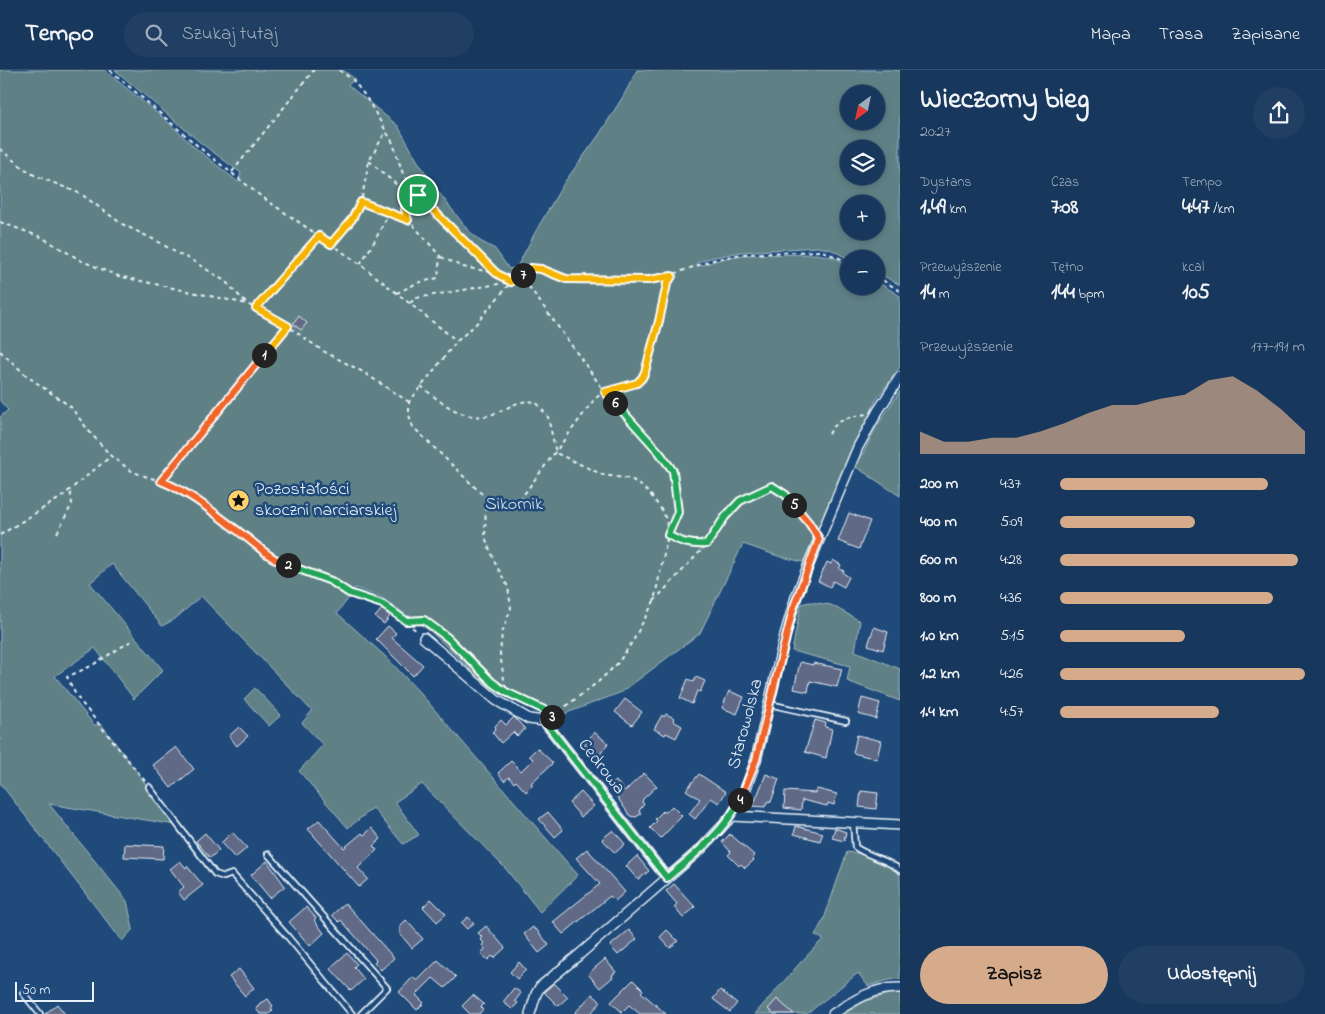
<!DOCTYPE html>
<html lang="pl">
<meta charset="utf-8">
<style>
body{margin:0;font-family:"Indie Flower",sans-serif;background:#203f62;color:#f1f3f6;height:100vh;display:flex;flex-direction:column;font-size:19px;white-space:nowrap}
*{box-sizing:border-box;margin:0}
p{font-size:16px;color:#9eacbb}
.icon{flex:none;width:28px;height:28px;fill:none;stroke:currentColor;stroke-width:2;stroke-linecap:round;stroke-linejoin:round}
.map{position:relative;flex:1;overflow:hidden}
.drawer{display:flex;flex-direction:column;background:#17385c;width:425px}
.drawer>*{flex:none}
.needle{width:32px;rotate:213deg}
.tools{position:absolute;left:840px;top:15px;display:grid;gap:10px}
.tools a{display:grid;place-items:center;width:45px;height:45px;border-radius:50%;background:#17385c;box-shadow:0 2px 8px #0003,0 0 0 1px #365272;font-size:25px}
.scale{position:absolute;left:15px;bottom:12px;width:79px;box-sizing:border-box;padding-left:5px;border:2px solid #e8f1f8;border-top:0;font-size:14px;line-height:18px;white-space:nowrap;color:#e8f1f8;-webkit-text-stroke:4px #1f4a7a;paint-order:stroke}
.pin{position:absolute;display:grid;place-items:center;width:42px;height:42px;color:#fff;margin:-21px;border:2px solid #fff;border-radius:50%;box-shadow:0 1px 5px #0007}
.km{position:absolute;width:25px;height:25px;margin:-12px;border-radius:50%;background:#222;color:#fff;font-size:14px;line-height:25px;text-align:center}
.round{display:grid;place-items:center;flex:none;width:52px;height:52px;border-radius:26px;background:#203f62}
.head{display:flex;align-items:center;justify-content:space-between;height:85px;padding:0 20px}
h1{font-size:28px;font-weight:700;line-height:38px}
.metrics{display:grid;grid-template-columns:repeat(3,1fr);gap:8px;height:85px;padding:5px 20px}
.metrics div{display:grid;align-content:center}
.metrics b{font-size:21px;font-weight:700}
.metrics small{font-size:14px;font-weight:400}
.metrics p{font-size:14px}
.chart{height:140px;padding:10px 20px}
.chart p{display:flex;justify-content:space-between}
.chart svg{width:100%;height:90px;margin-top:5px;fill:#d6ab8b;opacity:.7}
.cta{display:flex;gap:10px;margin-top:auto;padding:10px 20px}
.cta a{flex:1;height:58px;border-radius:30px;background:#d6ab8b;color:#111;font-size:20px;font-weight:700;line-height:58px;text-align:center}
.cta a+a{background:#203f62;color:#f1f3f6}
ul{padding:0 20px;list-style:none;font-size:16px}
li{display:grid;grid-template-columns:80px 60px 1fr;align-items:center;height:38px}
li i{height:12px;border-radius:6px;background:#d6ab8b}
header{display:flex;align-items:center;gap:30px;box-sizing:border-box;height:70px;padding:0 25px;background:#17385c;border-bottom:1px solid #365272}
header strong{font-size:24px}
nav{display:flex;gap:28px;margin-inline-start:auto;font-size:18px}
.search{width:350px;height:45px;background:#203f62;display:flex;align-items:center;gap:12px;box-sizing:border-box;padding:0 18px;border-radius:28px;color:#9eacbb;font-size:19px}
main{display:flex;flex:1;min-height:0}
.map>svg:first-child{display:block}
.green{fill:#5e8186;stroke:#a3b9bf;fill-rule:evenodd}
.building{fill:#616986;stroke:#e8f1f8}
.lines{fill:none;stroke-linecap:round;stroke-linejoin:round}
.lane-casing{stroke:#e8f1f8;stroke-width:8}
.street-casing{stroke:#e8f1f8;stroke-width:12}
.path{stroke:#e8f1f8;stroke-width:2;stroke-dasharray:4 4;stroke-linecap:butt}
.lane{stroke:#1f4a7a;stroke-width:4.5}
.street{stroke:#1f4a7a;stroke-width:9}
.split-1-casing{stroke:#fff;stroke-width:10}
.split-2-casing{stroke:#fff;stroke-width:10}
.split-3-casing{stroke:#fff;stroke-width:10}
.split-4-casing{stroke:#fff;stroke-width:10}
.split-5-casing{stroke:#fff;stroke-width:10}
.split-6-casing{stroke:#fff;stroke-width:10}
.split-7-casing{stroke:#fff;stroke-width:10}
.split-8-casing{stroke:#fff;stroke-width:10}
.split-1{stroke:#f5b400;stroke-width:6}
.split-2{stroke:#f0652b;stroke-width:6}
.split-3{stroke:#22a559;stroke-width:6}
.split-4{stroke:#22a559;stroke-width:6}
.split-5{stroke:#f0652b;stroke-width:6}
.split-6{stroke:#22a559;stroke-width:6}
.split-7{stroke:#f5b400;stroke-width:6}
.split-8{stroke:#f5b400;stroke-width:6}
.labels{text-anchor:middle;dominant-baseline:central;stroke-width:5;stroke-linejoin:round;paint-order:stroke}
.poi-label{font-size:18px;fill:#e8f1f8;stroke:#1f4a7a;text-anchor:start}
.park-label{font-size:18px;fill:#d3e0e7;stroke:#1f4a7a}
.street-label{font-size:18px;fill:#e8f1f8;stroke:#1f4a7a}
</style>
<header>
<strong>Tempo</strong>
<div class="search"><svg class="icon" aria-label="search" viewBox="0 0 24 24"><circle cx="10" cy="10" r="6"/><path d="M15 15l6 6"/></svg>Szukaj tutaj</div>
<nav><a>Mapa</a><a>Trasa</a><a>Zapisane</a></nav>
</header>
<main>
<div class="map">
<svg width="900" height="944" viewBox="0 0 900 944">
<rect width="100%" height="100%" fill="#1f4a7a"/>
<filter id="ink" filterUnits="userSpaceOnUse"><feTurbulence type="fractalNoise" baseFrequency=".02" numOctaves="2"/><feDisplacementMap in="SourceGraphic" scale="10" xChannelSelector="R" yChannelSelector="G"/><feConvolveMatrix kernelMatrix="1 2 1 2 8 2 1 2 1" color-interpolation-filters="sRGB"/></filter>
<g filter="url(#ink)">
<g class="green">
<path d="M0 0H104L166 50 193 76 238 112 241 103 201 73 115 0H343L355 9 348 15 398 56 417 90 437 120 467 159 480 171 495 179 509 199 517 197 537 159 564 113 599 65 624 25 637 0H900V215L876 202V189H849L830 179 817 177 741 182 710 188 697 193 699 196 725 188 742 185 816 184 833 187 849 195V216H876V211L900 226V297L876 330 803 492 778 486 743 474 700 563 622 622 564 644 548 646 492 620 430 561 380 527 355 518 353 523 337 543 386 587 420 623 578 805 540 842 505 798 422 714 395 732 419 765 403 774 373 738 348 758 299 701 323 675 302 653 312 641 201 526 175 549 162 556 112 494 90 513 163 600 134 629 95 578 55 606 94 655H102L176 755 49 734 127 831 133 859 122 871 0 713V347L8 340 0 331ZM849 24H876V51H849ZM849 79H876V106H849ZM849 134H876V161H849Z"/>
<path d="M900 321V426L856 397 877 356Z"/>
<path d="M810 532 831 535 860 551 855 581 900 599V631L847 611 850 596 792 581 801 534Z"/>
<path d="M255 618 281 645 269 656 244 629Z"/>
<path d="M847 782 872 785 900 797V909L889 910 868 916 858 903 807 944H755L800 893 823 869 815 865 824 849Z"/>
<path d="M892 923H900V944H843L866 931Z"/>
</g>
<g class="building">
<path d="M299 246 307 253 301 260 293 254Z"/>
<path d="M849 443 870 451 859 479 838 471Z"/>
<path d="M833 490 841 495 839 499 844 501 843 503 849 507 844 517 833 511 830 517 818 511 827 492 831 494Z"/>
<path d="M382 539 390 546 384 554 375 547Z"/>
<path d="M388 556 396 563 392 568 423 595 413 606 376 569Z"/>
<path d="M874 557 888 562 883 580 868 575Z"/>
<path d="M800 592 813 595V593L842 599 837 617 810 611 808 622 794 619Z"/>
<path d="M696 607 705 611 700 622 697 621 692 634 680 628 688 609 694 612Z"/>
<path d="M729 621 744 627 737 644 722 638Z"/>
<path d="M862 628 880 633 876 649 858 644Z"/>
<path d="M625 629 642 642 632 655 615 642Z"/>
<path d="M666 644 674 648 673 651 682 656 676 668 666 663 665 665 654 659 662 645 664 647Z"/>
<path d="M514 647 525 659 517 666 513 662 501 673 492 662 496 658 495 656 501 650 506 655Z"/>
<path d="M815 650 826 653 825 657 832 659 826 688 805 682Z"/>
<path d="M239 657 248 666 237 676 229 666Z"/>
<path d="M594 662 608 673 599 686 584 675Z"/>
<path d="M857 665 881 671 877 689 853 683Z"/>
<path d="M176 677 194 699 171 718 153 695Z"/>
<path d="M537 678 553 693 531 713 533 715 526 722 516 711 514 713 509 707 504 711 498 703 511 691 521 701 533 689 529 686Z"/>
<path d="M644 703 657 716 643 729 642 732 644 734 639 741 641 744 636 747 630 746 611 718 612 714 616 711 625 721Z"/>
<path d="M699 704 726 722 719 733 711 728 695 749 689 744 700 729 686 720Z"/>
<path d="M766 704 779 709 771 732 768 731 765 737 753 736Z"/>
<path d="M817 719 837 724 834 735 828 733 827 736 802 730 801 740 784 738 785 721 815 723Z"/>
<path d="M861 721 878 723 876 739 859 737Z"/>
<path d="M581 722 594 736 581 747 569 733Z"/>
<path d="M672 736 682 746 661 768 650 758 657 751 655 749 663 741 665 743Z"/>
<path d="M548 742 563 760 555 767 539 749Z"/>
<path d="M319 750 344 778 362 763 364 765 372 758 381 769 373 776 377 780 358 798 368 809 359 817 308 759Z"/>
<path d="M796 756 823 763 820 771 794 764Z"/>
<path d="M835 758 846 762 844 771 832 768Z"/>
<path d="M613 760 625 774 615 783 602 769Z"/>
<path d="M232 762 247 778 235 788 221 773Z"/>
<path d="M205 763 219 780 210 788 196 771Z"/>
<path d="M730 764 755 786 752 788 754 790 745 798 741 794 739 796 728 785 731 782 722 772Z"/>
<path d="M125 774 164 776 163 789 124 787Z"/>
<path d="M587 779 625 822 615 831 610 826 563 864 553 852 600 814 576 788Z"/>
<path d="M637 786 649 801 638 810 626 796Z"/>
<path d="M180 791 186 798 187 796 203 815 184 830 178 822 184 817 170 799Z"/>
<path d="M267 791 285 816 270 828 251 805Z"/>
<path d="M674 814 695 837 683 848 674 837 677 834 666 821Z"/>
<path d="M431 829 446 844 437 852 423 837Z"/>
<path d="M345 833 394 888 381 900 374 892 376 890 341 850 339 852 332 845Z"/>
<path d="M306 837 316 848 314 850 324 863 310 876 289 852Z"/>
<path d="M468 847 474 853 467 859 461 853Z"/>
<path d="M406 850 423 869 412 878 400 864V856Z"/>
<path d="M486 856 505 878 494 888 492 886 488 890 481 883 485 879 482 875 484 873 480 869 482 867 478 863Z"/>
<path d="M533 857 535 860 536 859 549 875 539 883 524 864Z"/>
<path d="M629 860 637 869 618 885 610 876Z"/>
<path d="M667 860 678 871 670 878 660 867Z"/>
<path d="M347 883 357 894 354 897 364 909 351 921 330 898Z"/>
<path d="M605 889 616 902 612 905 613 907 600 918 588 904Z"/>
<path d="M438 890 456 907 445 918 433 908 416 925 424 933 417 940 399 922 413 907 417 911Z"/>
<path d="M519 892 526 900 517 909 510 902Z"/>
<path d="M239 899 254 918 245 926 229 907Z"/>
<path d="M633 910 643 920 641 922 666 944H640L629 935 622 942 611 932Z"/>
<path d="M554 913 568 927 558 936 544 922Z"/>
<path d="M514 918 521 923 515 931 518 933 512 939 503 932Z"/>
<path d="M720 920 737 933 730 942 713 929Z"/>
<path d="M592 924 601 932 590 944H574Z"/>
<path d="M473 925 484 934 481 937 483 939 479 944H470L462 936Z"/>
<path d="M268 929 273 936 271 938 273 940 269 944H260L256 939 260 933Z"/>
<path d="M777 929 794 944H774L768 939Z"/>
<path d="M57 934 65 944H45Z"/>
</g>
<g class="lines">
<defs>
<g id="lane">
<path d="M769 634 846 651"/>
<path d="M149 717 215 804 224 807 232 804 288 867 352 944"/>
<path d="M853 752 855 777C869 787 887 789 900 800"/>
<path d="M268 784 387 918 361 944"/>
<path d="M23 923 40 944"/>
</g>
<g id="street">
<path d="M424 568 496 630 529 649 544 651 667 808"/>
<path d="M732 746 900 755"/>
<path d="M530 944 536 924 540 917 580 884 702 778 732 746 743 726 756 690 785 565 796 527 809 494 858 377 878 341 900 307"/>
<path d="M833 944C854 930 874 917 900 918"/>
</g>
</defs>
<use href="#lane" class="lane-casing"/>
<use href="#street" class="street-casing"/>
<g class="path">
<path d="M110 0 200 78 262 127 360 194 457 271"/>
<path d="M339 0 353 10 366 27 393 73 403 104 418 125 496 203"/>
<path d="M0 79 18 94 34 105 81 124 122 154 157 171 180 185 190 189 225 211 247 234 276 248 323 281 363 302 409 332"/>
<path d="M369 91 397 115 408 149 440 186 438 208 417 213 397 223"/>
<path d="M232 102 314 0"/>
<path d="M361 132 408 149"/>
<path d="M405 139 418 125"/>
<path d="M0 152 41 167 82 191 118 206 247 234"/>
<path d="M331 174 352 149 361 132 369 91 386 61"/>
<path d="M441 187 463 197 496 203 511 212"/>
<path d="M360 194 373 174 389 143"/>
<path d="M876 206 900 221"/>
<path d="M520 207 531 198 541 199 566 209 649 211 672 206"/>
<path d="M410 233 416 228 510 212"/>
<path d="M256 238 319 166"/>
<path d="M0 281 27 306 71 337 88 360 111 386 133 402 169 414 189 425 281 493 312 503 331 511 349 523 382 534 417 561"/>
<path d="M421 316C440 332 466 354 493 344 511 338 516 329 536 332L548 347 556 383 603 405 631 409 639 414 650 424 661 439 666 449 668 465C682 473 692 474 707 474"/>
<path d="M829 364C836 349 850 347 866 344"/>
<path d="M161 411 222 334 288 256"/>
<path d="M486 429 485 467 495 493 508 517 511 538 502 563 500 584 506 622"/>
<path d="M57 463 72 434 70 419"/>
<path d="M0 465 60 428 111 386"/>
<path d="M654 531 707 474 725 447 740 431 772 415 786 425 813 459"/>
<path d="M406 551 424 550 448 568 493 612 506 622 554 645"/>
<path d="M131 571 91 596 67 607 77 627 145 711"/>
<path d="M553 646 598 612 618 593 633 571 654 531 668 465 678 442 673 401 659 382 605 322 525 211 520 207H516L511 212 475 255 457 271 409 332V345L413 357 486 428C498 437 505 443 519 431L593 331C597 327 601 323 606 321 621 316 637 317 645 302L659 251 667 214 672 206 676 203 713 190 742 184 822 181 849 192"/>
</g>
<use href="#lane" class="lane"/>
<use href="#street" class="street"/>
</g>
</g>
<g class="lines" filter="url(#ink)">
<defs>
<path id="split-1" d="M264 285 288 256 256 238 319 166 331 174 352 149 361 132 408 150 405 139 418 125"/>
<path id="split-2" d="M264 285 161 411C192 423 219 447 246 467 259 477 272 490 288 495"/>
<path id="split-3" d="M288 495 331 511 349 523 382 534 406 551 424 550 448 568 492 612 506 622 555 645 552 647"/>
<path id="split-4" d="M552 647 544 651 667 808C694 785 724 762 740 730"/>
<path id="split-5" d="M740 730 756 690 793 539 819 469 809 453 794 435"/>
<path id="split-6" d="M615 333 659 382 673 401 678 442 668 465C682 473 692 475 707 474L725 447 740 431 772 416 786 425 794 435"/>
<path id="split-7" d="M523 205 531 198 541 199 566 209 649 210 672 206 667 214 659 251 645 302 642 308 637 313 605 322 615 333"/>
<path id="split-8" d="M418 125 496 203 511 212 516 207 523 205"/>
</defs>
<use href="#split-1" class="split-1-casing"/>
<use href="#split-2" class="split-2-casing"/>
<use href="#split-3" class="split-3-casing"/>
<use href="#split-4" class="split-4-casing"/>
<use href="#split-5" class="split-5-casing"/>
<use href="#split-6" class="split-6-casing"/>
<use href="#split-7" class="split-7-casing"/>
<use href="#split-8" class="split-8-casing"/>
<use href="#split-1" class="split-1"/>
<use href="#split-2" class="split-2"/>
<use href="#split-3" class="split-3"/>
<use href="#split-4" class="split-4"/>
<use href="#split-5" class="split-5"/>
<use href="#split-6" class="split-6"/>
<use href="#split-7" class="split-7"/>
<use href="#split-8" class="split-8"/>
</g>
<defs>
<symbol id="sight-disc" viewBox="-11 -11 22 22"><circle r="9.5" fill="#ffd166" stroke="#1f4a7a"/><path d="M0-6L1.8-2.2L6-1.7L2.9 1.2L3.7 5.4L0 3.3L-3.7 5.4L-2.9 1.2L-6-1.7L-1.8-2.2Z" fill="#111"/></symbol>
</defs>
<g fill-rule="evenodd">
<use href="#sight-disc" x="226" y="418" width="25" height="25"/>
</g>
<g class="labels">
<g class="poi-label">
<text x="255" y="420">Pozostałości<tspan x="255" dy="21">skoczni narciarskiej</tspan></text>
</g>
<g class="park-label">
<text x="514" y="435">Sikornik</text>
</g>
<g class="street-label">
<text transform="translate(746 654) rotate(-75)">Starowolska</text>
<text transform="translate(601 697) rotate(52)">Cedrowa</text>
</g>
</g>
</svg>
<div class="tools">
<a><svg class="needle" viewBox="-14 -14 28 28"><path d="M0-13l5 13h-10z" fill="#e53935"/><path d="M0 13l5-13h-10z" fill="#9eacbb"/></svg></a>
<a><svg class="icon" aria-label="layers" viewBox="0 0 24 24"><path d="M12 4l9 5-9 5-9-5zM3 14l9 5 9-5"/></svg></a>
<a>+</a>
<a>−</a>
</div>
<div class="scale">50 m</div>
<div class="pin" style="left:418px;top:125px;background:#1e9e55"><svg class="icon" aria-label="arrive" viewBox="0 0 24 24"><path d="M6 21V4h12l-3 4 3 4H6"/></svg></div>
<b class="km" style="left:264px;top:285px">1</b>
<b class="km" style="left:288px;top:495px">2</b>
<b class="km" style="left:552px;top:647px">3</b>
<b class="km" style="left:740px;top:730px">4</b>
<b class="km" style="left:794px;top:435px">5</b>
<b class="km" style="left:615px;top:333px">6</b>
<b class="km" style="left:523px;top:205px">7</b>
</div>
<section class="drawer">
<div class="head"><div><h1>Wieczorny bieg</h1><p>20:27</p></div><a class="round"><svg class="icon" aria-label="share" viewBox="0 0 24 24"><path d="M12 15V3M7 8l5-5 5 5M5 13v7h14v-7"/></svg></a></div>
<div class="metrics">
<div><p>Dystans</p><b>1.49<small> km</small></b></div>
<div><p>Czas</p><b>7:08</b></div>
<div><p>Tempo</p><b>4:47<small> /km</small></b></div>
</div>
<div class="metrics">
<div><p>Przewyższenie</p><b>14<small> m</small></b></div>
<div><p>Tętno</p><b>144<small> bpm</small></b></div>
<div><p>kcal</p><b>105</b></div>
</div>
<div class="chart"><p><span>Przewyższenie</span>177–191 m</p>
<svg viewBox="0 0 160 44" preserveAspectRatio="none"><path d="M0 44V33L10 38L20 38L30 36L40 36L50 33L60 29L70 24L80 20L90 20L100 17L110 15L120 8L130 6L140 13L150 22L160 33V44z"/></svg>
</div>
<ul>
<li><b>200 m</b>4:37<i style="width:85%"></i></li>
<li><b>400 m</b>5:09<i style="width:55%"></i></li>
<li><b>600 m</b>4:28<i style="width:97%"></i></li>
<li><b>800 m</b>4:36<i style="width:87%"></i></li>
<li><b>1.0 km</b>5:15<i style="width:51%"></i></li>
<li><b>1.2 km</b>4:26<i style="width:100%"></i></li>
<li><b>1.4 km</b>4:57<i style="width:65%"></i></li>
</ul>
<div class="cta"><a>Zapisz</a><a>Udostępnij</a></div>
</section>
</main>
